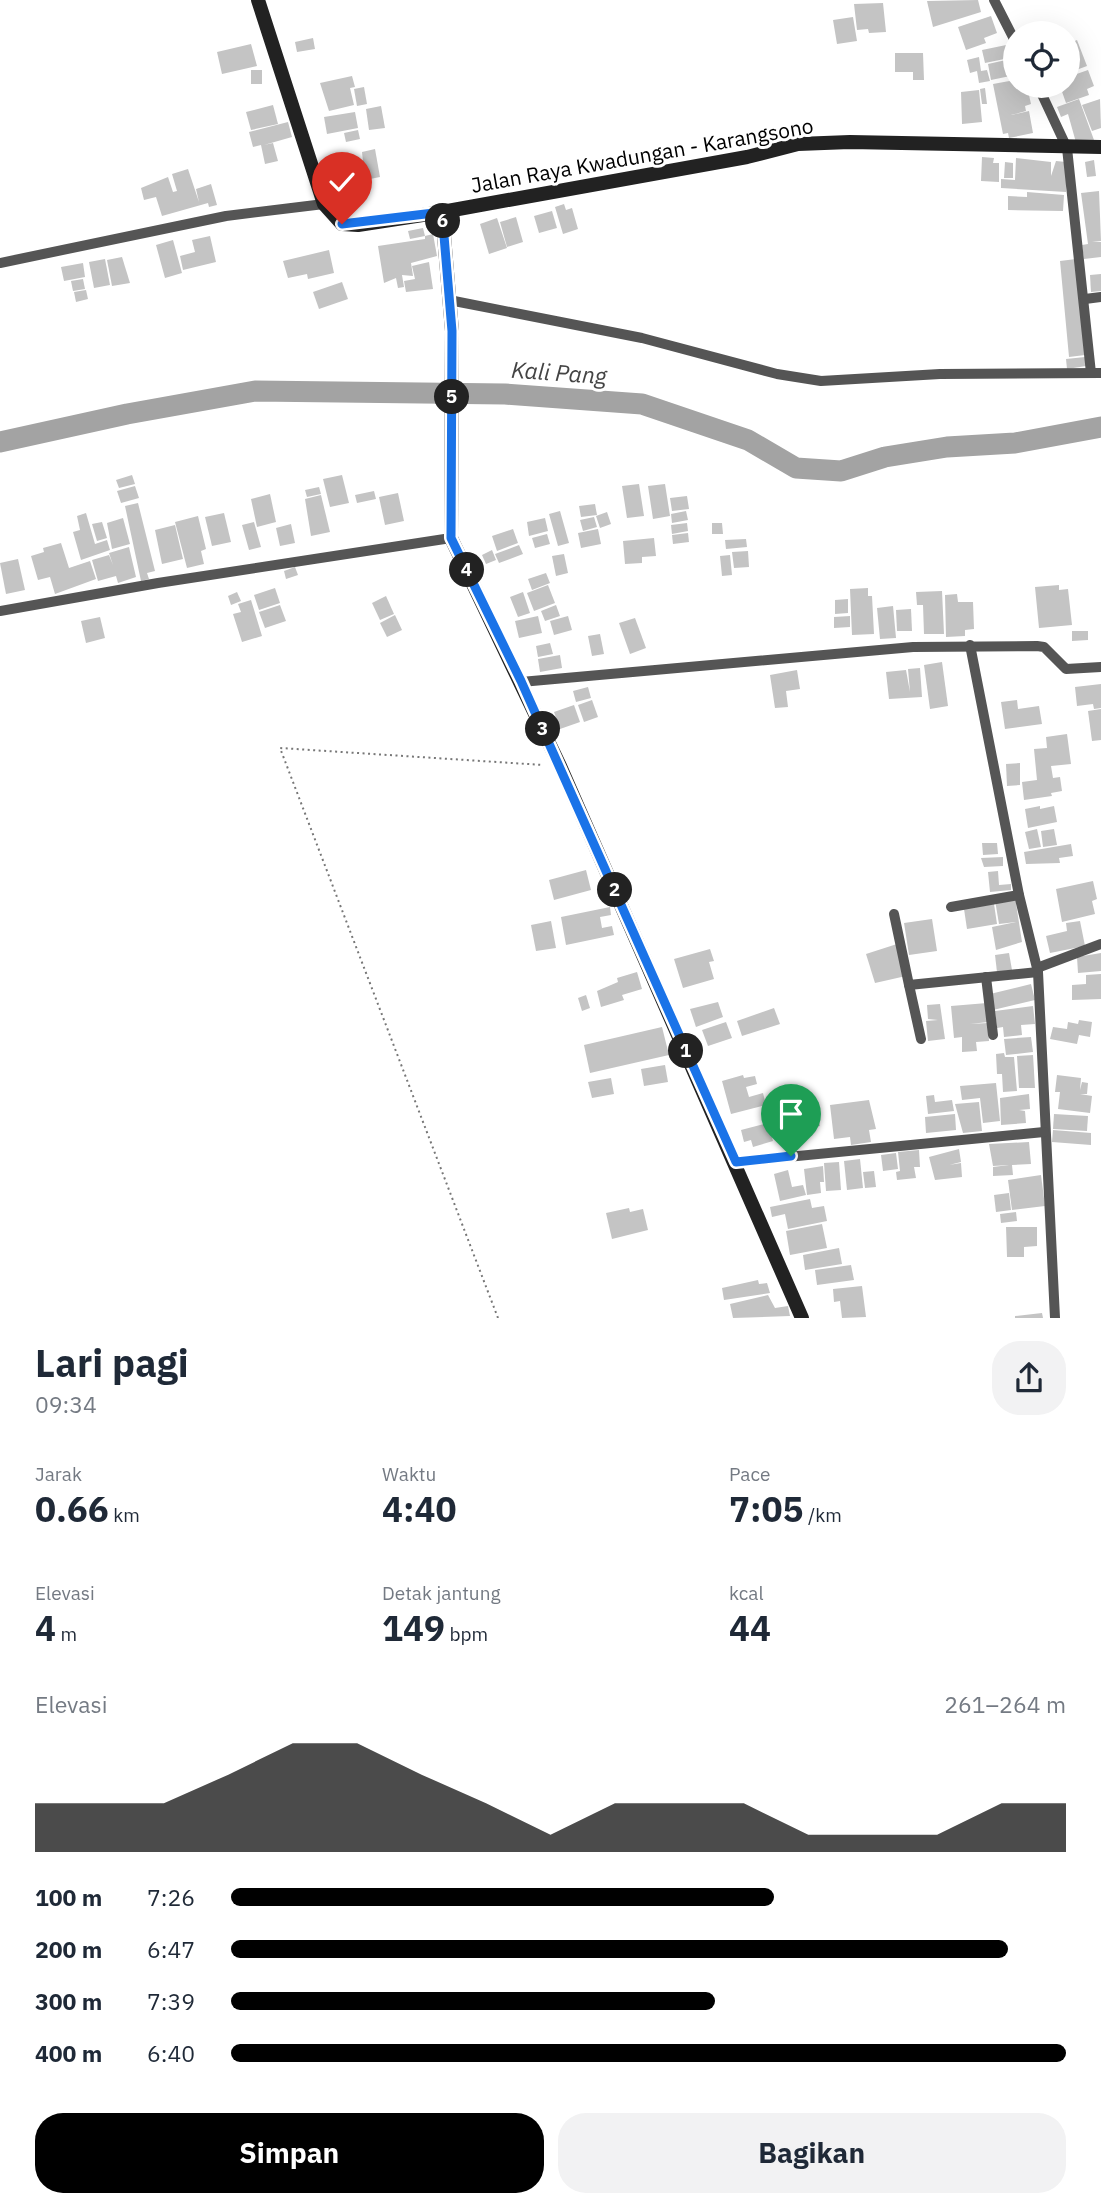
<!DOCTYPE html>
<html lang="id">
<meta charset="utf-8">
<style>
body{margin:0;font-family:"IBM Plex Sans",sans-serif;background:#f2f2f3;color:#1f2937;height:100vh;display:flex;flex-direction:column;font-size:26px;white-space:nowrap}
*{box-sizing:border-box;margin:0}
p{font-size:23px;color:#747a83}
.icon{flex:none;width:38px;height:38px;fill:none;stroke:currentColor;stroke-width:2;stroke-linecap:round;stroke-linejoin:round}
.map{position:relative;height:1318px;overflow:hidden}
.panel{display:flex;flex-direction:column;background:#fff;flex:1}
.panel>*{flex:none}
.tools{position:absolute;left:1003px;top:21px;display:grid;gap:14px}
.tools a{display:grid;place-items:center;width:77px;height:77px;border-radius:50%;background:#fff;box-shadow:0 7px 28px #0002;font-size:35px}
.pin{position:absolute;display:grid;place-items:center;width:60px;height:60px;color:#fff;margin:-72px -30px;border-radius:50% 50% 50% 0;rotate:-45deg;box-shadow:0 0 7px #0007}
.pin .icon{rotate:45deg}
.km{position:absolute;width:35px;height:35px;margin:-18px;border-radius:50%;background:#222;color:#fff;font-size:19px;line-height:35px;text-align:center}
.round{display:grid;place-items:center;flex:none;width:74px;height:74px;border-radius:28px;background:#f2f2f3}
.overview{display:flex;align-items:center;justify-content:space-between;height:119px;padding:0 35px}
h1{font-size:38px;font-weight:700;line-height:52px}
.figures{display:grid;grid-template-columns:repeat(3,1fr);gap:10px;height:119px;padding:7px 35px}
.figures div{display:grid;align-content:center}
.figures b{font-size:35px;font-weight:700}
.figures small{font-size:19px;font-weight:400}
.figures p{font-size:19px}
.chart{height:196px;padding:14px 35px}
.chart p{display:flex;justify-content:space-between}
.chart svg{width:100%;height:126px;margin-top:7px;fill:#000;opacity:.7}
.action{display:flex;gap:14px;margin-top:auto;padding:14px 35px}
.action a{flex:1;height:80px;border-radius:28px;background:#000;color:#fff;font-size:28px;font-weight:700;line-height:80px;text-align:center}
.action a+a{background:#f2f2f3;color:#1f2937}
ul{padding:0 35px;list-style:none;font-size:23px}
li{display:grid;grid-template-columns:112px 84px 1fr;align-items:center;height:52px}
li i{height:18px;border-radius:9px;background:#000}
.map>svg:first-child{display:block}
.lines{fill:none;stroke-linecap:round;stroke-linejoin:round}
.river{stroke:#a3a3a3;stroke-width:21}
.building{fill:#c4c4c4}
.path{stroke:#777;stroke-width:2;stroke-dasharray:2 3.5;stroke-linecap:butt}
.street{stroke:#555;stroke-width:10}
.secondary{stroke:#222;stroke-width:14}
.route-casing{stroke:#fff;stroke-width:14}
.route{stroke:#1a73e8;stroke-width:9}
.labels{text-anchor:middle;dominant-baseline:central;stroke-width:6;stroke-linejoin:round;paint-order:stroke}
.street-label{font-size:21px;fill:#000;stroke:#fff}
.water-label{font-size:23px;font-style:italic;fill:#444;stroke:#fff}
</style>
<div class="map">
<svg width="1101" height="1318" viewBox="0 0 1101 1318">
<rect width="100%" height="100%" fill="#fff"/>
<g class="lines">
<path class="river" d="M0 442 127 414 255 391 505 394 642 404 748 440 796 468 841 471 885 457 947 447 1015 443 1101 427"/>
</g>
<g class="building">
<path d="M978 0 981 12 933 27 927 1Z"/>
<path d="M883 3 886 32 869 33 868 29 857 30 854 4Z"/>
<path d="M991 16 997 33 984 38 986 43 966 50 958 27Z"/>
<path d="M853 17 857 41 837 44 833 20Z"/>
<path d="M313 38 315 49 297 52 295 42Z"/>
<path d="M1077 40 1087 66 1068 73V44Z"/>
<path d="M251 44 257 66 222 74 217 52Z"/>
<path d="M1011 44 1014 57 985 63 982 50Z"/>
<path d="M895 53H923L924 80H913V72H895Z"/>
<path d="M979 57 981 71 987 70 990 81 979 83 977 71 970 73 967 60Z"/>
<path d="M1015 58V75L991 80 988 64Z"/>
<rect x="251" y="70" width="11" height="14"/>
<path d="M1088 70 1094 86 1087 89 1089 95 1066 103 1060 86H1068V77Z"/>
<path d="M352 76 355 87 350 88 354 105 329 111 320 83Z"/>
<path d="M1015 80V86H1027L1031 104 1025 106 1026 111 1011 115 1029 111 1033 133 1009 138 1008 133 1003 134 993 84Z"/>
<path d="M364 87 367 104 357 106 354 89Z"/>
<path d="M985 88 987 104H982L980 89Z"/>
<path d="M979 90 982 122 962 124 961 92Z"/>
<path d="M1079 99 1094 140 1077 146 1068 114 1061 117 1057 107Z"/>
<path d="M1100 99 1101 128 1092 131 1082 105Z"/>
<path d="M273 105 278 124 251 130 246 112Z"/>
<path d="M381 106 385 128 369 130 366 109Z"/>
<path d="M355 112 358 128 327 134 324 117Z"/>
<path d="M288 122 292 137 264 145 273 143 278 161 265 164 261 145 253 147 249 132Z"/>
<path d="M358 130 360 139 346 142 344 133Z"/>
<path d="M375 149 380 177 365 180 362 152Z"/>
<path d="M982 157 994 158 993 163H999V182L981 181Z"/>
<path d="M1016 158 1051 162V176L1056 161 1066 162V192L1001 188V179L1015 180Z"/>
<path d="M1094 160 1096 176 1087 177 1085 162Z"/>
<path d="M1005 162 1013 163V178H1004Z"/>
<path d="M188 169 199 202 196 189 211 184 217 205 209 207 208 203 162 216 156 197 144 200 141 188 168 177 173 192 177 191 172 174Z"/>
<path d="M1099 191 1101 241 1092 242H1101V257L1084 259 1082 245 1088 244 1081 193Z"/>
<path d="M1027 192 1064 195 1063 211 1008 210V196L1027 197Z"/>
<path d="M564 204 566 210 572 208 578 229 563 234 555 207Z"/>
<path d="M552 211 557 228 539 233 534 216Z"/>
<path d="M516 217 523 242 507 247 500 222Z"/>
<path d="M497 218 507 248 489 254 480 224Z"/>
<path d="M423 228 425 236 410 239 408 231Z"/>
<path d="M433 234 437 256 411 263 413 276 402 275 404 287 398 288 396 278 384 283 378 246 425 239V236Z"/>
<path d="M210 236 216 262 183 270 180 256 195 252 192 240Z"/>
<path d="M173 240 182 273 165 278 156 245Z"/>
<path d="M329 250 334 273 308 279 307 274 288 278 283 261Z"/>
<path d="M122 257 130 283 112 286 107 260Z"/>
<path d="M105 259 110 285 94 288 89 262Z"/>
<path d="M1076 259 1085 355 1069 357 1060 261Z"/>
<path d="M429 262 433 289 406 292 404 281 415 279 412 266Z"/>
<path d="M83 263 85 277 64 281 61 267Z"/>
<path d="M1101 274V291L1091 292 1090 275Z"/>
<path d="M83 279 85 289 73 291 71 281Z"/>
<path d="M342 282 348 299 319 309 313 292Z"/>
<path d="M86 290 88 299 76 302 74 292Z"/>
<path d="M1085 357 1086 366 1067 369 1066 359Z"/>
<path d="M132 475 135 484 119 488 116 480Z"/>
<path d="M342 475 349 503 330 507 323 479Z"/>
<path d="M639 484 644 516 627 518 622 486Z"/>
<path d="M665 484 670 516 653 519 648 486Z"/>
<path d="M135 486 139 498 121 503 117 491Z"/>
<path d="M319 487 321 494 307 497 305 490Z"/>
<path d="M374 491 376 499 357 503 355 495Z"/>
<path d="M398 493 404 521 385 525 379 497Z"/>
<path d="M270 494 276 522 257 527 251 499Z"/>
<path d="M321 495 330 532 311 536 305 499Z"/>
<path d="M687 496 689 509 672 511 670 498Z"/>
<path d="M138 503 155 571 147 573 149 579 141 581 125 506Z"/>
<path d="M595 504 597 515 581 517 579 506Z"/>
<path d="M560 511 569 543 558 546 549 514Z"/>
<path d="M686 511 688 520 672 523 671 514Z"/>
<path d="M607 512 611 524 600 528 596 516Z"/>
<path d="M86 513 95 544 107 540 110 550 81 560 73 532 80 530 77 516Z"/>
<path d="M224 513 231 542 212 546 205 517Z"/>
<path d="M198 516 206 549 201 551 204 564 187 568 175 522Z"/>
<path d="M594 517 597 527 583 531 580 520Z"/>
<path d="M123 518 130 544 112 549 107 523Z"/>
<path d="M545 518 548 531 529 536 527 522Z"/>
<path d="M102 522 107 538 97 541 92 524Z"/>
<path d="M254 522 261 547 249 550 242 525Z"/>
<path d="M687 523 688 531 672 534 671 525Z"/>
<path d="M712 523H722L723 534H712Z"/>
<path d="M291 524 295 543 280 546 276 528Z"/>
<path d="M175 525 183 559 162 564 155 530Z"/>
<path d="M513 529 518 543 497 551 492 536Z"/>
<path d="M598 529 601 544 581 548 578 533Z"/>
<path d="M688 533 689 542 673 544 672 535Z"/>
<path d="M547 534 550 544 535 548 532 538Z"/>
<path d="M654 538 656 556 642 557V563L625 564 623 541Z"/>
<path d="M746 539 747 547 726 549 725 540Z"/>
<path d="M61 543 69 568 90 561 96 579 55 594 50 577 38 580 31 556 44 552 43 548Z"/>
<path d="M519 545 523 554 499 563 495 554Z"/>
<path d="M129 547 136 577 118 583 116 576 98 581 92 560 109 555 113 565 109 553Z"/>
<path d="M492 550 496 560 486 564 482 555Z"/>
<path d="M748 551 749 567 734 568 732 552Z"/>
<path d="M564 554 568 573 556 576 552 556Z"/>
<path d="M730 555 732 575 722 576 720 556Z"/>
<path d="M18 559 25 590 6 594 0 563Z"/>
<path d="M295 567 298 575 286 579 284 571Z"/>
<path d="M546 573 550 583 532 590 528 579Z"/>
<path d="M548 585 555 603 534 611 527 593Z"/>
<path d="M1059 585V590L1068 589 1072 625 1039 628 1035 587Z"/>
<path d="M275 588 280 603 259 610 254 595Z"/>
<path d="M868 588V596H872L874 634 852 635 850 589Z"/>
<path d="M942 591 944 634H924L923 605H917L916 592Z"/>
<path d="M237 592 241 601 231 605 228 596Z"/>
<path d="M523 592 530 613 518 617 510 597Z"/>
<path d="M957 594 958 602H973L974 629 965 630V636L946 637 945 595Z"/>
<path d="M386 596 394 614 380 620 372 603Z"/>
<path d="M848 599V613L835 614V600Z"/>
<path d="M251 600 262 636 242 642 233 614 241 612 238 604Z"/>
<path d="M280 605 286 621 265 628 259 612Z"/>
<path d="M556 605 560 616 545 621 541 611Z"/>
<path d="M893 606 896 638 880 639 877 608Z"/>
<path d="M911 609 912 631H897L896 610Z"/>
<path d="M395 615 402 630 387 637 380 623Z"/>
<path d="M538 616 542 633 519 638 515 621Z"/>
<path d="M568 616 572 630 554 635 550 621Z"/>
<path d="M850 616V627L834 628V617Z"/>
<path d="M100 617 105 638 86 643 81 621Z"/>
<path d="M635 618 646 648 630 654 619 623Z"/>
<path d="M1072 631H1088V640L1072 641Z"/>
<path d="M600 634 604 654 592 656 588 636Z"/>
<path d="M550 643 553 654 538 657 536 646Z"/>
<path d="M560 655 562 668 540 672 538 659Z"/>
<path d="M942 662 948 706 930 709 924 665Z"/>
<path d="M920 668 922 697 889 699 886 672 906 670 910 692 908 669Z"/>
<path d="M797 670 800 689 786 691 788 707 775 708 770 675Z"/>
<path d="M1101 684V708L1094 709 1093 704 1077 706 1075 687Z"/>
<path d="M588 687 591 698 576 702 573 691Z"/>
<path d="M592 700 598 717 584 722 578 705Z"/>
<path d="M1017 700 1018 709 1039 706 1042 724 1005 729 1001 702Z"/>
<path d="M574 705 580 722 560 729 554 712Z"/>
<path d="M1101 709V740L1092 741 1088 711Z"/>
<path d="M1067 734 1071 764 1051 766 1053 778 1060 777 1062 791 1051 793 1052 796 1024 800 1022 782 1037 780 1034 749 1047 748 1046 737Z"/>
<path d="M1020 763V785L1007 786 1006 764Z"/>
<path d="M1040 806V809L1054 806 1057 822 1028 828 1025 809Z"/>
<path d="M1037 829 1041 847 1029 849 1025 832Z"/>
<path d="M1054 829 1057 845 1043 847 1041 831Z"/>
<path d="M982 843H997L998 854 983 855Z"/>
<path d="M1071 844 1073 856 1059 858 1060 863 1026 864 1024 852Z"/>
<path d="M1003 857V866L984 867 981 858Z"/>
<path d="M586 870 591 890 554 900 549 880Z"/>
<path d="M998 871 999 885 1011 884V890L990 892 988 872Z"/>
<path d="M1093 881 1097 899 1092 901 1095 914 1062 922 1056 889Z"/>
<path d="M1015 897 1022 942 996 950 992 927 1016 922 999 924 995 900Z"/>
<path d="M994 904 997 924 967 929 964 909Z"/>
<path d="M610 907 611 915 600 917 602 928 612 926 614 935 566 945 561 917Z"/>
<path d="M932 919 937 951 909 955 904 923Z"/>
<path d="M551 921 556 948 536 951 531 925Z"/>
<path d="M1080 921 1085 946 1050 953 1046 936 1067 931 1066 923Z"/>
<path d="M897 944 906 976 875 983 866 954Z"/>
<path d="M710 949 714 961 709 962 714 979 683 988 674 959Z"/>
<path d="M1009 953 1012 970 997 972 995 955Z"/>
<path d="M1101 953V971L1078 973 1077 957Z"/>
<path d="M637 972 642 989 622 995 624 1000 601 1007 597 991 618 982 617 978Z"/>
<path d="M1101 974V999L1072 1000V985L1086 984V975Z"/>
<path d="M1031 984 1035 1000 993 1010 990 994Z"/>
<path d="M586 995 590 1008 582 1011 578 998Z"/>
<path d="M718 1002 723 1017 696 1027 690 1009Z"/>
<path d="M987 1003 988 1022 970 1024 988 1023 989 1041 976 1042 977 1051 962 1052V1037L954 1038 951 1006Z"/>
<path d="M940 1004 945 1039 928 1041 926 1021 938 1020 928 1019 927 1005Z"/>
<path d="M1033 1006 1035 1024 1021 1025 1022 1035 1004 1037 1003 1027 997 1028 995 1011Z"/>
<path d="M774 1008 780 1024 742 1036 737 1021Z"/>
<path d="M1079 1020 1092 1022 1090 1037 1079 1035 1077 1044 1050 1039 1053 1027 1067 1029 1068 1022 1078 1024Z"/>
<path d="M726 1022 732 1038 708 1046 702 1030Z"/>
<path d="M662 1027 669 1055 590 1073 584 1045Z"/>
<path d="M1031 1037 1033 1052 1006 1055 1004 1039Z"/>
<path d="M1004 1053 1005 1057H1014L1017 1091 1003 1092 1002 1074H997L996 1054Z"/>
<path d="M1033 1055 1035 1088H1019L1017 1056Z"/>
<path d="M665 1065 668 1082 644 1086 641 1069Z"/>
<path d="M743 1075 744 1078 755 1076 757 1084 746 1087 749 1097 763 1093 766 1105 731 1114 722 1081Z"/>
<path d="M1057 1075 1081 1078 1080 1090 1082 1082 1088 1083 1087 1094H1080L1092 1096 1090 1113 1058 1109 1060 1092H1055Z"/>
<path d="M611 1078 614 1094 592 1098 588 1082Z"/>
<path d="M996 1083 1000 1121 983 1123 980 1098 962 1100 960 1086Z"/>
<path d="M1029 1094 1030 1109 1019 1110 1025 1111 1026 1123 1001 1125 1000 1098Z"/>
<path d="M934 1095 935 1102 952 1100 954 1111 928 1114 926 1096Z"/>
<path d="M813 1099 820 1126 795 1132 788 1105Z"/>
<path d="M869 1100 876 1129 869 1130 871 1142 851 1145 850 1137 834 1139 830 1105Z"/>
<path d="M979 1102 982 1131 963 1133 955 1104Z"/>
<path d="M955 1114 956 1130 926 1133 925 1117Z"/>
<path d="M1054 1114 1088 1116 1087 1131 1053 1129Z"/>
<path d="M768 1123 773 1141 753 1147 751 1140 744 1142 741 1130Z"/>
<path d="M1053 1130 1091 1133V1145L1052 1142Z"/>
<path d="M1029 1142 1031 1164 1012 1165 1013 1175 993 1176V1167L1009 1165 993 1166 989 1144Z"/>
<path d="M959 1149 961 1162 949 1165 961 1163 962 1177 935 1180 929 1157Z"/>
<path d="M919 1150 920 1167H914L916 1178 897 1180 896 1172 900 1171 898 1152Z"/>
<path d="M896 1153 898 1169 883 1171 881 1155Z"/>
<path d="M860 1159 863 1188 847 1190 844 1161Z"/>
<path d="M839 1162 841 1190 826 1191 824 1163Z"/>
<path d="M823 1166 824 1182H820L821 1193 807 1195 804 1169Z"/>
<path d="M788 1170 792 1187 803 1185 806 1195 780 1201 774 1174Z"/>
<path d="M874 1171 876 1187 865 1188 863 1172Z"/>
<path d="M1041 1175 1045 1206 1012 1210 1008 1180Z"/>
<path d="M1009 1193 1011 1210 996 1212 994 1195Z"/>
<path d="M810 1199 812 1208 824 1206 827 1221 788 1229 785 1214 772 1217 770 1207Z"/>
<path d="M629 1208 630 1212 643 1209 648 1230 612 1239 606 1213Z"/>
<path d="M1016 1212 1017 1221 1001 1223 1000 1214Z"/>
<path d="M822 1224 827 1248 790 1255 786 1231Z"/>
<path d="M1006 1227H1037V1246L1024 1247V1257H1007Z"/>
<path d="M839 1248 842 1264 805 1270 803 1255Z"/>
<path d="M851 1265 854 1280 817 1285 815 1270Z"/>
<path d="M758 1280 759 1284 767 1283 770 1293 724 1300 722 1288Z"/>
<path d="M862 1286 866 1317 842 1318 840 1301 834 1302 833 1289Z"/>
<path d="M768 1295 775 1308 788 1306 790 1316 733 1318 730 1304Z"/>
<path d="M1042 1313 1043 1318H1015V1316Z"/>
</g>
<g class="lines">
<path class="path" d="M498 1318 280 748 543 765"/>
<g class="street">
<path d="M994 0 1015 41"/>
<path d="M1038 86 1067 148 1091 373"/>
<path d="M0 263 226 216 324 204"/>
<path d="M1085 299 1101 297"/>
<path d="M449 300 642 338 777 374 821 381 940 374 1101 373"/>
<path d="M0 611 158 583 451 538"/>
<path d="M970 645 1019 895 1038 972 1055 1318"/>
<path d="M521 682 913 647 1037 646 1044 647 1066 669 1101 667"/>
<path d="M951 907 1019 895"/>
<path d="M894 914 909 985"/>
<path d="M1037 968 1101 944"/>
<path d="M986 977 993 1035"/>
<path d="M921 1039 909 985 1038 972"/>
<path d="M736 1162 1044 1132"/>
</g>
<g class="secondary">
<path d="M258 0 324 204 342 224 358 225 442 212 747 157 798 144 850 142 1101 147"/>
<path d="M442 212 452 331 451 538 560 766 802 1318"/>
</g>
</g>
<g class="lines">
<defs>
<path id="route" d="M342 224 442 212 452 331 451 538 521 681 736 1162 791 1156"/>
</defs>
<use href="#route" class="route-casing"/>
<use href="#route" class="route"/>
</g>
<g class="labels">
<g class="street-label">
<text transform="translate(642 155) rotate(-10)">Jalan Raya Kwadungan - Karangsono</text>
</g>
<g class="water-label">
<text transform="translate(559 372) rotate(4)">Kali Pang</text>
</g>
</g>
</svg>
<div class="tools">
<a><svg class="icon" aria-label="locate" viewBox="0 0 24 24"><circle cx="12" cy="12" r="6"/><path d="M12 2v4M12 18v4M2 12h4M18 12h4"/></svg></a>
</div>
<div class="pin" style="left:791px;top:1156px;background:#1e9e55"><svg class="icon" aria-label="arrive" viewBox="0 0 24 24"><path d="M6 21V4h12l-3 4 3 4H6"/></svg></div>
<div class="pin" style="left:342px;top:224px;background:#d93025"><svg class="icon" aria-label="check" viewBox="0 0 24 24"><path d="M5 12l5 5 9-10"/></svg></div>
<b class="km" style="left:686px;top:1051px">1</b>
<b class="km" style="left:615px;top:890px">2</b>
<b class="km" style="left:543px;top:729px">3</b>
<b class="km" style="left:467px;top:570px">4</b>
<b class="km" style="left:452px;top:397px">5</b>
<b class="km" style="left:443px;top:221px">6</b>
</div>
<section class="panel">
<div class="overview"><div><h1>Lari pagi</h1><p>09:34</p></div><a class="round"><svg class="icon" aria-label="share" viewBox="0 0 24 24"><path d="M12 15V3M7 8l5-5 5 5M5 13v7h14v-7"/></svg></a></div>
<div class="figures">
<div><p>Jarak</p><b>0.66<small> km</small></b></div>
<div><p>Waktu</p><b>4:40</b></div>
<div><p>Pace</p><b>7:05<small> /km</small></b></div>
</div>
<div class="figures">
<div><p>Elevasi</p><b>4<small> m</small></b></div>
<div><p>Detak jantung</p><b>149<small> bpm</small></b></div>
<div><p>kcal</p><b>44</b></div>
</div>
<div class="chart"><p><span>Elevasi</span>261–264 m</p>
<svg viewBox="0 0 160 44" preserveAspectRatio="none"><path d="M0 44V27L10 27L20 27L30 17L40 6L50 6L60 17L70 27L80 38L90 27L100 27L110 27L120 38L130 38L140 38L150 27L160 27V44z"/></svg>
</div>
<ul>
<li><b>100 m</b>7:26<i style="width:65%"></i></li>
<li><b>200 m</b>6:47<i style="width:93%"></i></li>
<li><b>300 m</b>7:39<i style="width:58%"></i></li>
<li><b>400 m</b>6:40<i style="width:100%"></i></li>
</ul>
<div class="action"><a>Simpan</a><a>Bagikan</a></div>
</section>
